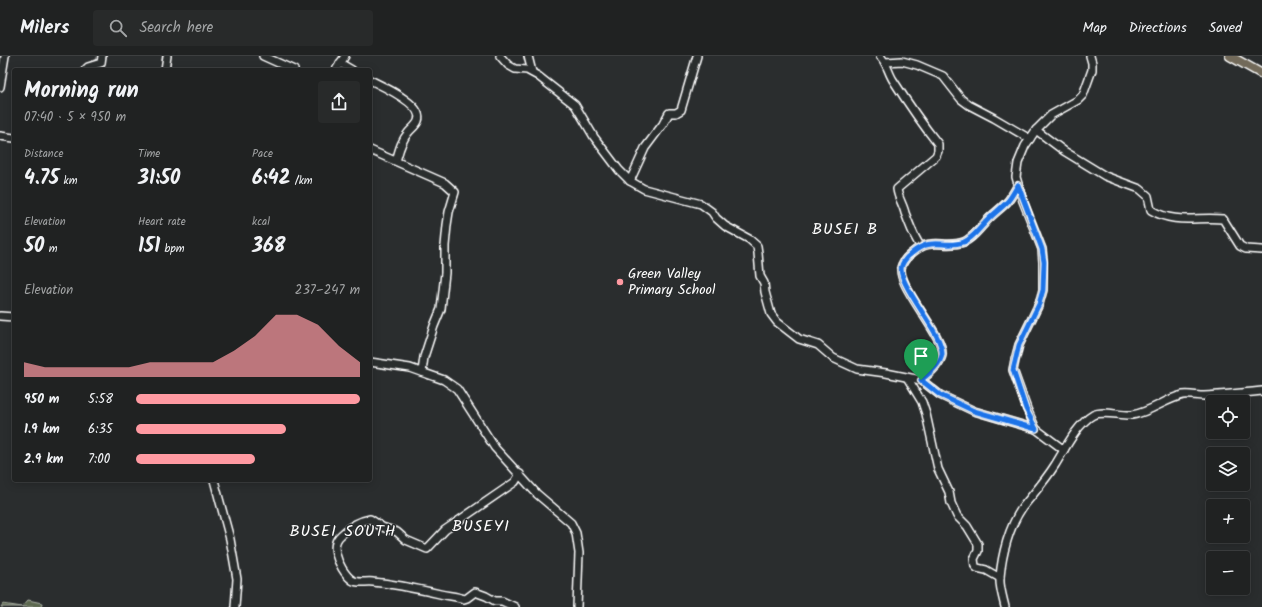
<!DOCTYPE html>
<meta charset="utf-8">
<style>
body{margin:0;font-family:Kalam,sans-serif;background:#282a2a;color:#f1f3f6;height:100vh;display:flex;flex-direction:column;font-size:15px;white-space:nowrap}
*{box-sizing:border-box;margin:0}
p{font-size:13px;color:#a2a4a5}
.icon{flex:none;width:22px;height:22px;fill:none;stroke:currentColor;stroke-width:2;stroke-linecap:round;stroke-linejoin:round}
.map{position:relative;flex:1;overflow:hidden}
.side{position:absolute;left:12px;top:12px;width:360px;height:414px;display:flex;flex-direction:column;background:#202222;border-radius:4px;box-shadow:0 2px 10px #0003,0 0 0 1px #3d3f40}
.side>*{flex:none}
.controls{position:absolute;left:1206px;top:339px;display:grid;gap:8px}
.controls a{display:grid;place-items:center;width:44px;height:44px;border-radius:4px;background:#202222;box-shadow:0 2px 10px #0003,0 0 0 1px #3d3f40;font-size:20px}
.pin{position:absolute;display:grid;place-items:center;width:34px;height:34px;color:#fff;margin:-41px -17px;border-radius:50% 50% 50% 0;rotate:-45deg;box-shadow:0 0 4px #0007}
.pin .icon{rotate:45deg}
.round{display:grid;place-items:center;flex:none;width:42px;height:42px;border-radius:4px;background:#282a2a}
.headline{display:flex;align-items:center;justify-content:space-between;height:68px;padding:0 12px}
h1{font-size:22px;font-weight:700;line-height:30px}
.metrics{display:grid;grid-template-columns:repeat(3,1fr);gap:6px;height:68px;padding:4px 12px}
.metrics div{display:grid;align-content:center}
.metrics b{font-size:20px;font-weight:700}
.metrics small{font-size:11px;font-weight:400}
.metrics p{font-size:11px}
.chart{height:112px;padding:8px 12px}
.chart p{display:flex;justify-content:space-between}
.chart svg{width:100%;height:72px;margin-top:4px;fill:#ff9aa2;opacity:.7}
ul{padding:0 12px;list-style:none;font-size:13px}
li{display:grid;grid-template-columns:64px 48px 1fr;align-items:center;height:30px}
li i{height:10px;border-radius:5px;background:#ff9aa2}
header{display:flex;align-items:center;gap:24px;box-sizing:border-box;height:56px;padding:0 20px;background:#202222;border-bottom:1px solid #3d3f40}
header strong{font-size:19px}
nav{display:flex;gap:22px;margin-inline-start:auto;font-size:14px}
.search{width:280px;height:36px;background:#282a2a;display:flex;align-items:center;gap:10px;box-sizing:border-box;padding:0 14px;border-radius:4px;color:#a2a4a5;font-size:15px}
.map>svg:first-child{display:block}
.green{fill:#5c6850;stroke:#aeb4a8}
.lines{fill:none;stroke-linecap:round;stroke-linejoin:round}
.minor-casing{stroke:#fff;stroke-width:10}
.major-casing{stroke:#fff;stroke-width:11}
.minor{stroke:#2a2d2e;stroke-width:7}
.major{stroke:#726b5a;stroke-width:8}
.route-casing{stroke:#fff;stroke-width:8}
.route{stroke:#1a73e8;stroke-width:5}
.poi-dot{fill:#ff9aa2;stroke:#2a2d2e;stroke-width:1.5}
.labels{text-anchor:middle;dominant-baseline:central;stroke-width:3;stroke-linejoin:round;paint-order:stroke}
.poi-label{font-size:14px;fill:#fff;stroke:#2a2d2e;text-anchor:start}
.quarter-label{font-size:16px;letter-spacing:1px;fill:#fff;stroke:#2a2d2e}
</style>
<header>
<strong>Milers</strong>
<div class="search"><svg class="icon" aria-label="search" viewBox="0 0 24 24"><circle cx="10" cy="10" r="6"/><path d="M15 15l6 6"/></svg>Search here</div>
<nav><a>Map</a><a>Directions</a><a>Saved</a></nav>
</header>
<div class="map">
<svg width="1262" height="551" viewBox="0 0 1262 551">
<rect width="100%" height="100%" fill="#2a2d2e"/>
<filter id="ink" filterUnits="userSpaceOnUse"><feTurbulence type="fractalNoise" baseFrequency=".025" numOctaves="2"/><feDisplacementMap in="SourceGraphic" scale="8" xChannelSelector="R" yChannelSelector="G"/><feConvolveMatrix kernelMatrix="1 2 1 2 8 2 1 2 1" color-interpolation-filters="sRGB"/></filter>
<g filter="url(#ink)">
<path class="green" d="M28 544 42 547 41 551H1L3 548 22 551Z"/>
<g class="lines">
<defs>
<g id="minor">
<path d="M263 0 294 14"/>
<path d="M500 0 508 9 515 13 527 14 538 20 575 49 594 81 619 114 630 125 644 133 701 148 712 156 716 162 725 170 749 183 757 190 758 197 760 220 764 227 765 236 771 258 777 266 799 283 818 289 833 302 857 313 886 317 921 324 940 339 974 355 1036 373"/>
<path d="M528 0 532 16"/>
<path d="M880 0C887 7 888 16 893 24 907 46 922 68 938 88V95L936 100 897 133C898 142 903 148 905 157 910 169 913 180 921 191"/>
<path d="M886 6 902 5 917 9 943 20 961 43 969 49 994 62 1030 83"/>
<path d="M340 7 352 14"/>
<path d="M85 14 88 11 101 7 102 0"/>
<path d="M165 14 167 0"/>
<path d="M336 14 345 0"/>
<path d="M370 24C382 30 425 49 418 65 416 70 411 73 408 77 401 85 399 95 396 105"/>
<path d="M0 31 5 0"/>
<path d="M1036 74 1064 95 1105 120 1140 133 1148 140 1151 154C1176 169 1197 160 1223 163L1240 190 1246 193 1262 194"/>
<path d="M0 80 14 82"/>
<path d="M370 94 445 127 455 136 449 156 447 169 445 190V217L441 253 434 270 424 301 422 316"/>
<path d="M630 125 645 92 663 68 669 57H676L681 54 697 0"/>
<path d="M0 260 14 261"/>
<path d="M370 306 410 312 444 324 457 333 495 392 537 438 571 467 576 477 579 497 577 551"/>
<path d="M908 323 922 346 926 358 938 413 949 436 951 447 957 460 967 470 978 488V495L974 503 975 510 977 512 986 514 1000 522"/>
<path d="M921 324C929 318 940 309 942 299 945 279 893 227 902 209 904 204 908 200 912 197 932 180 944 193 964 186 973 182 978 174 984 168 991 159 1001 153 1008 145 1012 140 1015 134 1018 129"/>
<path d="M1064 394 1036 373 1027 353 1013 314 1015 304 1019 289 1039 248 1043 234V206L1042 193 1023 145 1016 121 1018 107 1025 90 1036 74 1051 59 1078 44 1083 39 1092 14V7L1090 0"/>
<path d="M214 424 230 483 237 523 235 551"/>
<path d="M515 551 502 545H495L486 540 475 536 467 542 464 543C456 540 448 540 440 538 418 533 395 528 373 526 366 525 358 528 352 524 345 519 338 507 336 498 334 490 335 484 341 479 349 471 359 465 370 463L382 471 397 476 406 484 427 493 445 474 515 426 520 418"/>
<path d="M1005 551C1003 542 999 530 1000 521 1002 498 1009 471 1022 452 1033 438 1045 425 1055 409 1065 393 1077 368 1093 359 1103 354 1121 360 1132 359 1151 356 1165 343 1183 339 1190 338 1197 340 1204 340 1224 339 1243 337 1262 335"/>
</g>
<path id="major" d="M1230 0 1262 18"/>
</defs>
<use href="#minor" class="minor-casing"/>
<use href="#major" class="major-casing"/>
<use href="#minor" class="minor"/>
<use href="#major" class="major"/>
</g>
</g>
<g class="lines" filter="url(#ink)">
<defs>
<path id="route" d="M1018 129 1042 193 1044 206 1043 234 1039 248 1019 289 1013 314 1026 353 1036 373 974 355 940 339 921 324C929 318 940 309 942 299 945 279 894 226 902 209 904 204 908 200 912 197 932 180 944 193 964 186 973 182 978 174 984 168 991 159 1001 153 1008 145 1012 140 1015 134 1018 129Z"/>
</defs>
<use href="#route" class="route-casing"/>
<use href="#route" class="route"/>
</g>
<circle class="poi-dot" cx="620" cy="226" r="4"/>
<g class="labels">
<g class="poi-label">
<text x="628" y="218">Green Valley<tspan x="628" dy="16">Primary School</tspan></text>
</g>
<g class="quarter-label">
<text x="845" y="173">BUSEI B</text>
<text x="481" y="470">BUSEYI</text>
<text x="343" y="475">BUSEI SOUTH</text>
</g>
</g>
</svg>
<div class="controls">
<a><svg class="icon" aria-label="locate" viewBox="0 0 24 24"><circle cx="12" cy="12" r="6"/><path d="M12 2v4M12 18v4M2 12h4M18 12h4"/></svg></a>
<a><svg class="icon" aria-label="layers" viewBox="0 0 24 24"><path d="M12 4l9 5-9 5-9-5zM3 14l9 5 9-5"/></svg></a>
<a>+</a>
<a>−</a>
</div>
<div class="pin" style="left:921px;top:324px;background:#1e9e55"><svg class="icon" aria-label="arrive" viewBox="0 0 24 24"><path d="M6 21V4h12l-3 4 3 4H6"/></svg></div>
<section class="side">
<div class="headline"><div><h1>Morning run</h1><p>07:40 · 5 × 950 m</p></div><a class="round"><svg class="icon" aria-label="share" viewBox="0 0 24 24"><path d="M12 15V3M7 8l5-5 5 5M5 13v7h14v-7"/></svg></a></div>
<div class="metrics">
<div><p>Distance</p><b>4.75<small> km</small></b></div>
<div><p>Time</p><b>31:50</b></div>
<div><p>Pace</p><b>6:42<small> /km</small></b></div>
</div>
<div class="metrics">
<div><p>Elevation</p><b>50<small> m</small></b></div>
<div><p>Heart rate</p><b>151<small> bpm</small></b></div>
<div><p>kcal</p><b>368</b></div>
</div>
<div class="chart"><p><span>Elevation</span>237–247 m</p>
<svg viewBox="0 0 160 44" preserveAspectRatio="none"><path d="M0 44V35L10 38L20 38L30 38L40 38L50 38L60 35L70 35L80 35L90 35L100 28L110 19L120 6L130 6L140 12L150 25L160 35V44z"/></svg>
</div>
<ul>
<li><b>950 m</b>5:58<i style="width:100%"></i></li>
<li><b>1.9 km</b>6:35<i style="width:67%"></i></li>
<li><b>2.9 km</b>7:00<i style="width:53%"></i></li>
</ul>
</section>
</div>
